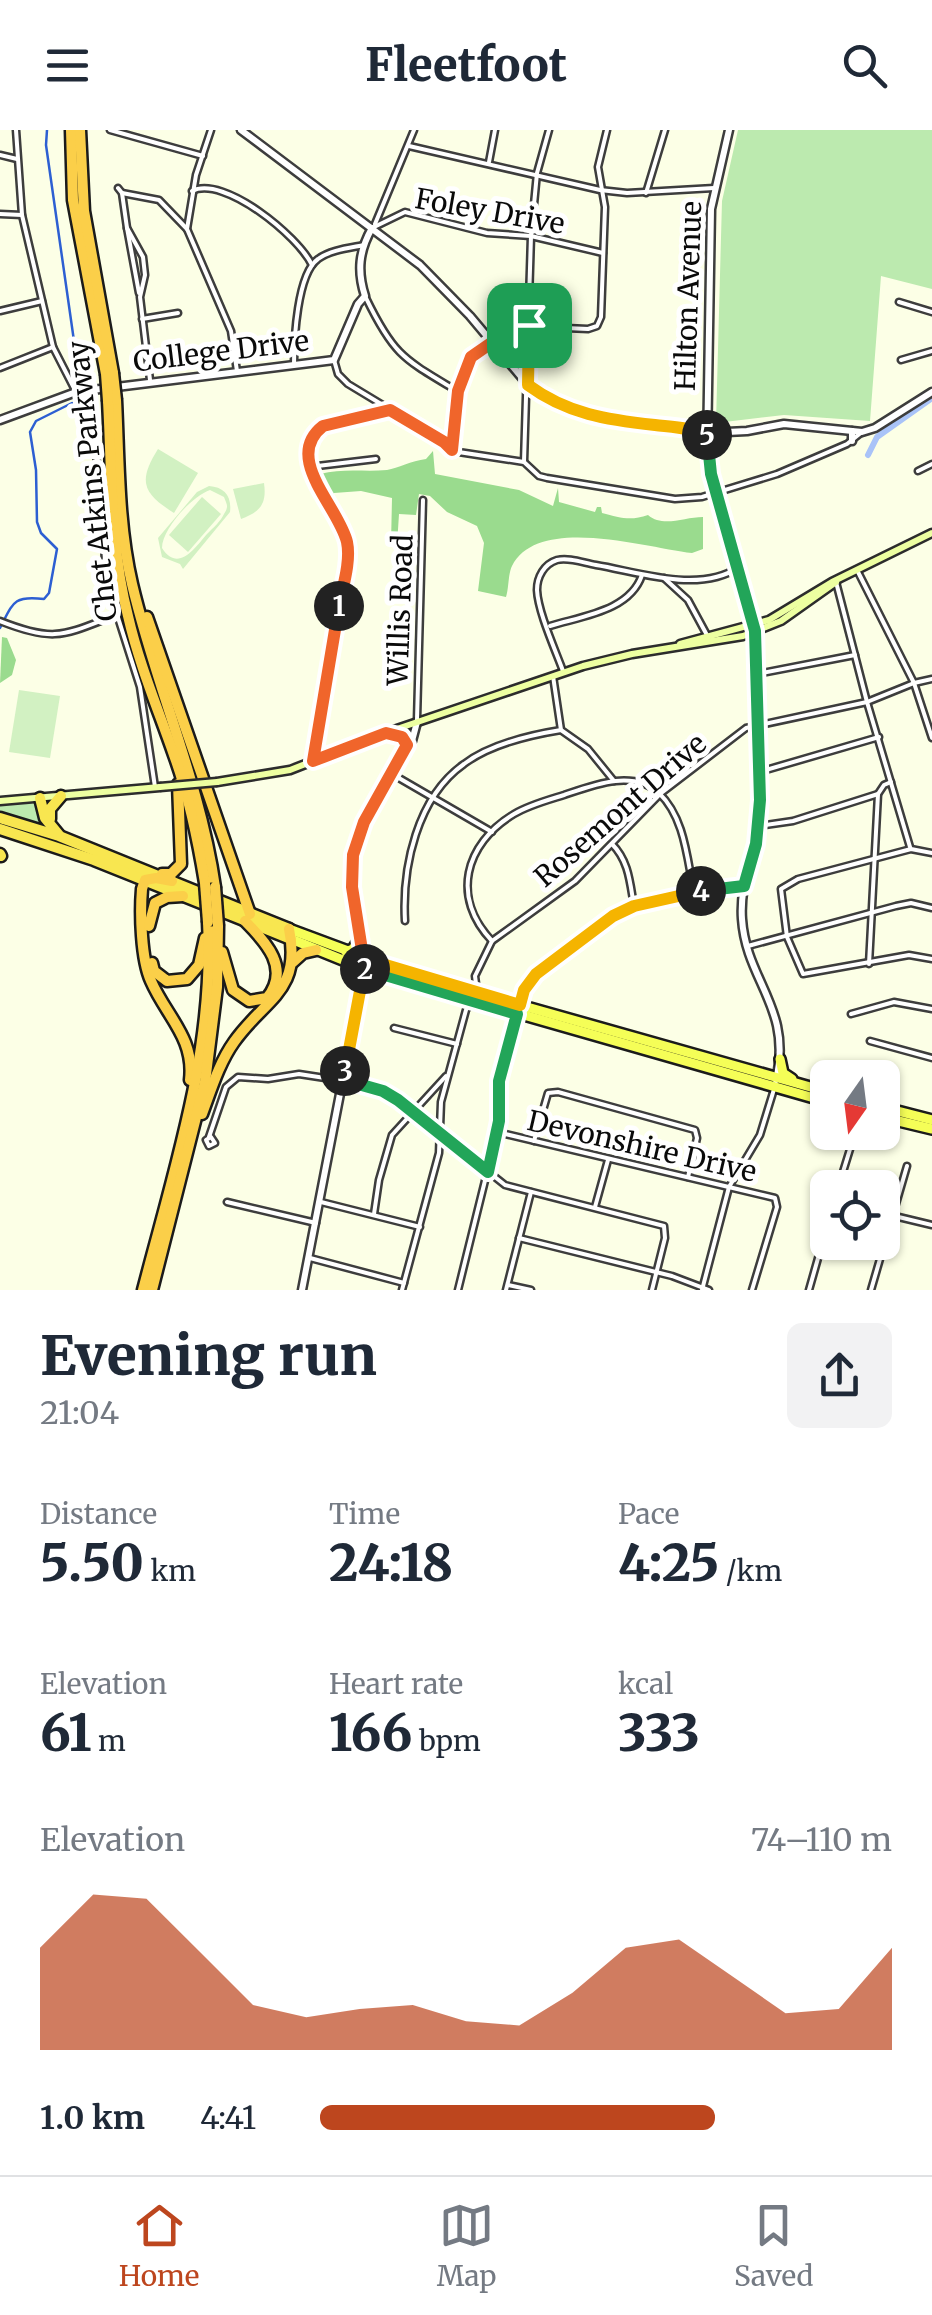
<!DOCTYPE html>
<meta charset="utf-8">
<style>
body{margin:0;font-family:Merriweather,serif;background:#f2f2f3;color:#1f2937;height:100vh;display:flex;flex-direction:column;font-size:38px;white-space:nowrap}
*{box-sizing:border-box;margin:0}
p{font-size:32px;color:#747a83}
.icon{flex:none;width:55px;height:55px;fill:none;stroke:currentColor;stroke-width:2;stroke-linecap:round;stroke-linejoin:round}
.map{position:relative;height:1160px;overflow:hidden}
.panel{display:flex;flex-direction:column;background:#fff;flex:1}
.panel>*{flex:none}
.needle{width:65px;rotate:194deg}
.tools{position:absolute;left:810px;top:930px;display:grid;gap:20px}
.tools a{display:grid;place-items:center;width:90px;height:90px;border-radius:15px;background:#fff;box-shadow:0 2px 8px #0004;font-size:50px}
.pin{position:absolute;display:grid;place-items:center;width:85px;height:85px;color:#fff;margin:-42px;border-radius:20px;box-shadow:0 5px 15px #0006}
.km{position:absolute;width:50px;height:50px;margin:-25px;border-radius:50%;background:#222;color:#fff;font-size:28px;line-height:50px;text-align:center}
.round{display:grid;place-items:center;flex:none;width:105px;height:105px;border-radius:15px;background:#f2f2f3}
.headline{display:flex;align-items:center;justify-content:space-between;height:170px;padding:0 40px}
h1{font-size:55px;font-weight:800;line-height:75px}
.metrics{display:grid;grid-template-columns:repeat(3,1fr);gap:15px;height:170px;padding:10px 40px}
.metrics div{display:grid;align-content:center}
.metrics b{font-size:50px;font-weight:800}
.metrics small{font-size:28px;font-weight:400}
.metrics p{font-size:28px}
.chart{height:280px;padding:20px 40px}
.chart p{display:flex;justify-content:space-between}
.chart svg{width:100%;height:180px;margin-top:10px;fill:#bd461e;opacity:.7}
ul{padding:0 40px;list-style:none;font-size:32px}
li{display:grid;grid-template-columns:160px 120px 1fr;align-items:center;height:75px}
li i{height:25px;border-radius:12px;background:#bd461e}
header{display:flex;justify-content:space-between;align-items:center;height:130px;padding:0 40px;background:#fff;font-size:45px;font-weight:800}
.menu{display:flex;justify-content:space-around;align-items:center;height:140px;border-top:2px solid #e0e1e3;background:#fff;font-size:28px;color:#747a83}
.menu a{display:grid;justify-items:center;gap:5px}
.menu .active{color:#bd461e}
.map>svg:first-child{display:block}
.green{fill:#bceaaf}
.forest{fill:#9adb8e}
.pitch{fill:#d2f1c2;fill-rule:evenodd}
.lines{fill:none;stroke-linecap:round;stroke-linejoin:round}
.stream{stroke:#2d5fd2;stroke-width:2.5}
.river{stroke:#a9c3f8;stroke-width:6}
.minor-casing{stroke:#3d3d3d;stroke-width:9}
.tertiary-casing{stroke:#3d3d3d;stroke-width:11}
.secondary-casing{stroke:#2c2c2c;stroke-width:11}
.primary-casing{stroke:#1b1b1b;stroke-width:14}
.trunk-casing{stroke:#1b1b1b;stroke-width:15}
.motorway-casing{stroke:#1b1b1b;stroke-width:15}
.minor{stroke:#fff;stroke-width:4}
.tertiary{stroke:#fff;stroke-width:6}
.secondary{stroke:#edffa1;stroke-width:6}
.primary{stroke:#f5fe57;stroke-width:9}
.trunk{stroke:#f8e650;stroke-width:10}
.motorway{stroke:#fbcf49;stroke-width:10}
.secondary-bridge-casing{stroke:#2c2c2c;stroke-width:11;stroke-linecap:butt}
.motorway-bridge-casing{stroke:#1b1b1b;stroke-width:15;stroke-linecap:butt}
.secondary-bridge{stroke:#edffa1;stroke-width:6}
.motorway-bridge{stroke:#fbcf49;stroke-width:10}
.split-1-casing{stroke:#fff;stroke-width:20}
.split-2-casing{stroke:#fff;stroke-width:20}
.split-3-casing{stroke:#fff;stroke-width:20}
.split-4-casing{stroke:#fff;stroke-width:20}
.split-5-casing{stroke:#fff;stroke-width:20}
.split-6-casing{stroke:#fff;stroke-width:20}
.split-1{stroke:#f0652b;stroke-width:12}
.split-2{stroke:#f0652b;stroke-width:12}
.split-3{stroke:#22a559;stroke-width:12}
.split-4{stroke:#f5b400;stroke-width:12}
.split-5{stroke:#22a559;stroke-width:12}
.split-6{stroke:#f5b400;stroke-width:12}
.labels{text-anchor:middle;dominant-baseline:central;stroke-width:10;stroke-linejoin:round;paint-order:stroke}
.street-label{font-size:28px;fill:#0a0a0a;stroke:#fff}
</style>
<header><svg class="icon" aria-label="menu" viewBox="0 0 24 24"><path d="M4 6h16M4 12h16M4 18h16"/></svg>Fleetfoot<svg class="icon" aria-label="search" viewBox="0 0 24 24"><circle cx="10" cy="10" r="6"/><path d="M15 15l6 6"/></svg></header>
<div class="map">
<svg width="932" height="1160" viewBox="0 0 932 1160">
<rect width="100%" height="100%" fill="#fcffe6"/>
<g class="green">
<path d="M738 0H932V159L881 146 870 291 784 285 716 293 722 71Z"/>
<path d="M38 673 47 696 0 683V675Z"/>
</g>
<g class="forest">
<path d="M433 321 435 344 519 360 553 376 558 358 559 372 595 382 597 377H601L602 383C620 388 631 391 648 385 663 398 684 387 703 387V419L692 423C647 418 538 384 512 436 508 444 509 458 506 467L478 461 484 413 477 396 447 382 430 366 419 364 416 385 399 384 397 415 391 414 392 368 361 361 334 363 330 369 317 350 320 344C342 338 364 342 387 340 398 338 411 331 426 329Z"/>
<path d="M2 507 7 508 16 530 12 545 0 553Z"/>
</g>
<g class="pitch">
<path d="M158 319 198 343 174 383C142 363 138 351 158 319Z"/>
<path d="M264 353C267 374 260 382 241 389L233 359Z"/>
<path d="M209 356C224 357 232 366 230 382L183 439 180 434 162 427 158 408 197 362ZM210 360 224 367C227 375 229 376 224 384 221 391 213 398 207 404 195 418 178 443 162 418 162 399 192 366 210 360Z"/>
<path d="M202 367 221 384 188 422 169 405Z"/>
<path d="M19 560 60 566 50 628 9 622Z"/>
</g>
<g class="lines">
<g class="stream">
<path d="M47 0 46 15 80 253"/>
<path d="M0 498C13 473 13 465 44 469L49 463 57 419 41 403 37 392 36 340 30 302 36 291 72 273"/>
</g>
<path class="river" d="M868 325 877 307 932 268"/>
<defs>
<g id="minor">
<path d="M16 0 22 85 53 217 76 262 96 322 107 453 140 557 155 657"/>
<path d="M110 0 203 26"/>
<path d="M211 0 196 45 187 99 231 201 237 241"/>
<path d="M409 16 600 60 627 63 714 58"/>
<path d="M0 25 17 29"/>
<path d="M489 32 495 0"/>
<path d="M118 58 122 63 127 98 143 127 145 145 140 167 150 250"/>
<path d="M192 61C224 45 298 106 312 135"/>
<path d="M122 63 159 70 187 99"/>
<path d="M646 63 665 0"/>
<path d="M0 84 22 85"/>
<path d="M375 94 414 0"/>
<path d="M127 98 139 163"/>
<path d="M372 98 405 82 487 103 531 106 603 123"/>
<path d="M366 168C394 226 404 229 457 261"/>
<path d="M899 172 932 182"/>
<path d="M0 181 42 171"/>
<path d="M142 189 178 183"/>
<path d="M334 230 338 244 348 254 444 312 452 321 524 332 539 346 547 348 675 369 702 367 777 344 847 314 862 302"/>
<path d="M901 230 932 221"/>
<path d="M294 235C294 210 297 144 318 129 330 120 349 118 364 115"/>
<path d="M0 238 53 217"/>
<path d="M453 319 457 261 471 227 501 205 521 196 588 199 597 196 601 187 605 77 598 37 607 0"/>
<path d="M524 332 531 106 537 43 549 0"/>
<path d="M309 337 376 329"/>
<path d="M918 341 932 334"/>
<path d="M857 440 914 553 932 608"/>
<path d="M664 448 688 470 708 507"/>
<path d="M836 452 867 572 910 717"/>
<path d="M0 491C55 513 64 505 116 485"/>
<path d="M550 496C582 486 630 481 642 445"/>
<path d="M563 541C555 519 538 482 537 460 537 447 544 434 557 430 569 427 584 433 596 435 639 442 699 464 739 437"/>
<path d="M757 544 855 525"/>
<path d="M553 546 561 600 588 619 614 651"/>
<path d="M417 590 423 370"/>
<path d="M313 631 348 424 335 382 311 345 313 307 323 296 389 280"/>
<path d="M759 642 879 607"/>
<path d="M392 644 492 702"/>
<path d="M758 696 793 691 878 664"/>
<path d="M612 714C629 731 630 753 634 776"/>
<path d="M932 723 911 719 798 749 781 759 787 807 803 844 909 825 932 829"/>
<path d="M405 791C402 737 417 667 464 634 489 615 530 605 561 600"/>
<path d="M492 811C451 768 464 714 514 684 529 675 548 670 564 665 593 655 633 639 659 663 685 688 687 729 694 762"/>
<path d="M748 816 896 776 911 773 932 778"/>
<path d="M869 834 878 664 884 655 891 652"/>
<path d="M477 861 475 846 492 811 575 751 660 664 746 598 867 572 914 553 932 549"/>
<path d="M520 873C528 842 600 789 630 778 659 766 712 756 744 756"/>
<path d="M851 884 894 872 932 879"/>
<path d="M394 898 457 914"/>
<path d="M870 911 932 928"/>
<path d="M497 1002 775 1068 777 1077 752 1160"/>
<path d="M209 1007 226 957 238 947 268 949 299 944 364 954 398 970 505 1055 664 1096 665 1108 652 1160"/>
<path d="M211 1007 215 1013 209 1016 206 1010Z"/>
<path d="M534 1011 548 963 558 962 695 1000 697 1008 688 1047"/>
<path d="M838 1058 851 1016"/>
<path d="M227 1072 316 1093"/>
<path d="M321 1072 420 1097"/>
<path d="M595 1077 608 1030"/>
<path d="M882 1083 932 1095"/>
<path d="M374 1084 379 1050 392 1005 446 946"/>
<path d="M519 1108 672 1146 709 1160"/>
<path d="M310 1128 404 1153"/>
<path d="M508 1155 531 1160"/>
<path d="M402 1160 439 1023 441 972 466 880 472 871"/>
<path d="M458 1160 497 1002 499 951 517 884"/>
<path d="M506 1160 531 1062"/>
<path d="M702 1160 729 1057 760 1005 775 956"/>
<path d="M809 1160 828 1093"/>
<path d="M871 1160 907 1036"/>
</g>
<g id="tertiary">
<path d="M241 0 420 135 470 186 528 255 547 269 573 281 601 289 707 303 747 301 784 294 862 302 875 298 932 262"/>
<path d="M729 0 711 79 707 320 711 344C725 393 743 442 754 492 759 513 757 538 758 560 758 596 760 632 759 668 759 710 739 750 742 789 746 851 793 878 776 950"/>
<path d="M0 290 76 262 334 230 358 174 365 166C357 141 359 121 372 98"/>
<path d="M852 301V311"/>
<path d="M387 603 402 607 407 617"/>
<path d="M302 1160 363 845 353 757V725L364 693 412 611 417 592"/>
</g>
<g id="secondary">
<path d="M680 514 769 490 832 452 932 403"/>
<path d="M217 652 290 640 385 603 583 536 632 524 743 506 781 491 836 452"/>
<path d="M0 671 160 657"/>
</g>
<g id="primary">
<path d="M289 799 410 844 828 962"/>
<path d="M291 809 370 841 828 972"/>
<path d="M346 822 353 819 360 808"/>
<path d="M780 929 783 943 792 949"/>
<path d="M882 977 932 990"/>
<path d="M882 987 932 999"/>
</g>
<g id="trunk">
<path d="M40 668 45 688 59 705"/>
<path d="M0 688 59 706 289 799"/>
<path d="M50 689V679L61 666"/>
<path d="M0 699 94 730 291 809"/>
<path d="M0 724 1 726"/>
</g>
<g id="motorway">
<path d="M71 0 73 70 106 244"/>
<path d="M80 0 84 81 113 243"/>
<path d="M116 270C119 331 118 394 132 454 156 556 200 653 215 757"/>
<path d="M108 271C112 343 110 417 128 486 139 534 158 579 174 625 189 666 198 710 205 753"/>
<path d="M147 487 250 784"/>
<path d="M162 744H171L181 734 178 654"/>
<path d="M172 751 156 748 145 750 142 759C140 783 141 829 151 851 166 886 195 908 190 950"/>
<path d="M149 796 155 773 167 767 183 766"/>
<path d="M222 822 233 860 249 871 267 868C291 839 266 812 245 791"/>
<path d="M293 832 303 823 316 820"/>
<path d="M152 833 154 841 167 851 187 849 199 835 205 808"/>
<path d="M202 984C211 960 219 933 234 912 265 868 302 862 289 799"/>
<path d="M143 1160C174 1040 215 918 208 792"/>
<path d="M152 1160 205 952 217 857 218 796"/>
</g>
</defs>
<use href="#minor" class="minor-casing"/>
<use href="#tertiary" class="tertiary-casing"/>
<use href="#secondary" class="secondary-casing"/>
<use href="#primary" class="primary-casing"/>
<use href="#trunk" class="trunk-casing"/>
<use href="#motorway" class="motorway-casing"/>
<use href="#minor" class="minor"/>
<use href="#tertiary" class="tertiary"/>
<use href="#secondary" class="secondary"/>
<use href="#primary" class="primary"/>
<use href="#trunk" class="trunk"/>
<use href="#motorway" class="motorway"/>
<defs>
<path id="secondary-bridge" d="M160 657 217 652"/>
<g id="motorway-bridge">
<path d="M113 243 116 270"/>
<path d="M106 244 108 271"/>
<path d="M205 753 208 792"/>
<path d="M215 757 218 796"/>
</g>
</defs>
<use href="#secondary-bridge" class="secondary-bridge-casing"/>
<use href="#motorway-bridge" class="motorway-bridge-casing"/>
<use href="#secondary-bridge" class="secondary-bridge"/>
<use href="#motorway-bridge" class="motorway-bridge"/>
</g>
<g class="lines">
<defs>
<path id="split-1" d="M339 476C343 456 351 431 347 412 339 377 282 328 323 296L390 280 444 312 452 320 458 261 471 227 510 200 529 195"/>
<path id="split-2" d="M339 476 313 631 386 603 402 607 407 615 364 692 353 725 352 757 365 839"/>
<path id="split-3" d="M345 941 344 950 383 961 398 970 488 1042 499 991V951L517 884 365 839"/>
<path id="split-4" d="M345 941 363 845 362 828 520 875 524 860 536 844 613 786 634 776 701 761"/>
<path id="split-5" d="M701 761 744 756 756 714 760 670 755 501 711 344 707 305"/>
<path id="split-6" d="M529 195 528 255C567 284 608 290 655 295 672 297 694 298 707 305"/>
</defs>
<use href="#split-1" class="split-1-casing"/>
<use href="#split-2" class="split-2-casing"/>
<use href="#split-3" class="split-3-casing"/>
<use href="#split-4" class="split-4-casing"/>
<use href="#split-5" class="split-5-casing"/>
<use href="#split-6" class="split-6-casing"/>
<use href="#split-1" class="split-1"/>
<use href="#split-2" class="split-2"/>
<use href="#split-3" class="split-3"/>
<use href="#split-4" class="split-4"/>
<use href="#split-5" class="split-5"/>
<use href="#split-6" class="split-6"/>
</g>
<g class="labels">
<g class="street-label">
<text transform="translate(490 81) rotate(10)">Foley Drive</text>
<text transform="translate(688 166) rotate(-88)">Hilton Avenue</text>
<text transform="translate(221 221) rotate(-7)">College Drive</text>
<text transform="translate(92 351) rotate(-96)">Chet Atkins Parkway</text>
<text transform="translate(400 480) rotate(-88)">Willis Road</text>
<text transform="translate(620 680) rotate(-41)">Rosemont Drive</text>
<text transform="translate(642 1016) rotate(13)">Devonshire Drive</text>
</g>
</g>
</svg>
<div class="tools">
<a><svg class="needle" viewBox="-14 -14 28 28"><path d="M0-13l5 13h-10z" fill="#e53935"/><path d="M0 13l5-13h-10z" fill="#747a83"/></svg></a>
<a><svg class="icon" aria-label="locate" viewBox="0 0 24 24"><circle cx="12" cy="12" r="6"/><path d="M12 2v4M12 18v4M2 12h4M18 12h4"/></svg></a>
</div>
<div class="pin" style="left:529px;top:195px;background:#1e9e55"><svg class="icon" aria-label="arrive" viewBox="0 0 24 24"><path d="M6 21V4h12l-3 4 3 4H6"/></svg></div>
<b class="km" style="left:339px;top:476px">1</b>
<b class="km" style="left:365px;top:839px">2</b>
<b class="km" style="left:345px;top:941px">3</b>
<b class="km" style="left:701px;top:761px">4</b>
<b class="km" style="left:707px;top:305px">5</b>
</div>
<section class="panel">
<div class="headline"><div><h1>Evening run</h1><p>21:04</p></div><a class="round"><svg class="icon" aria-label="share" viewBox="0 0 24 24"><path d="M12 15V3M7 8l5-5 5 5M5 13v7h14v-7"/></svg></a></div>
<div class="metrics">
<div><p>Distance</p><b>5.50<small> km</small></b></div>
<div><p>Time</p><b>24:18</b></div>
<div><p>Pace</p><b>4:25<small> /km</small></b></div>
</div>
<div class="metrics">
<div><p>Elevation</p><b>61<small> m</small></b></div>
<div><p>Heart rate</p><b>166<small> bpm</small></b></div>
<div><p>kcal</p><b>333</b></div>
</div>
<div class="chart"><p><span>Elevation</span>74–110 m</p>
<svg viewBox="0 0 160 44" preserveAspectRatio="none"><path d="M0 44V19L10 6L20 7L30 20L40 33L50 36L60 34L70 33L80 37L90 38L100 30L110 19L120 17L130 26L140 35L150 34L160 19V44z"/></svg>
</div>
<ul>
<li><b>1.0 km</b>4:41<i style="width:69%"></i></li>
</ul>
</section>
<nav class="menu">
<a class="active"><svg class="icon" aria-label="home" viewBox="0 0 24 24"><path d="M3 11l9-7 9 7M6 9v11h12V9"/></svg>Home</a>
<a><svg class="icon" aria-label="map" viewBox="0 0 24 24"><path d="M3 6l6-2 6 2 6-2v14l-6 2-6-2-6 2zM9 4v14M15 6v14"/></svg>Map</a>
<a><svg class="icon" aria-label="saved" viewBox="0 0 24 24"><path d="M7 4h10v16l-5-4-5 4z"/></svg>Saved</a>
</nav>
